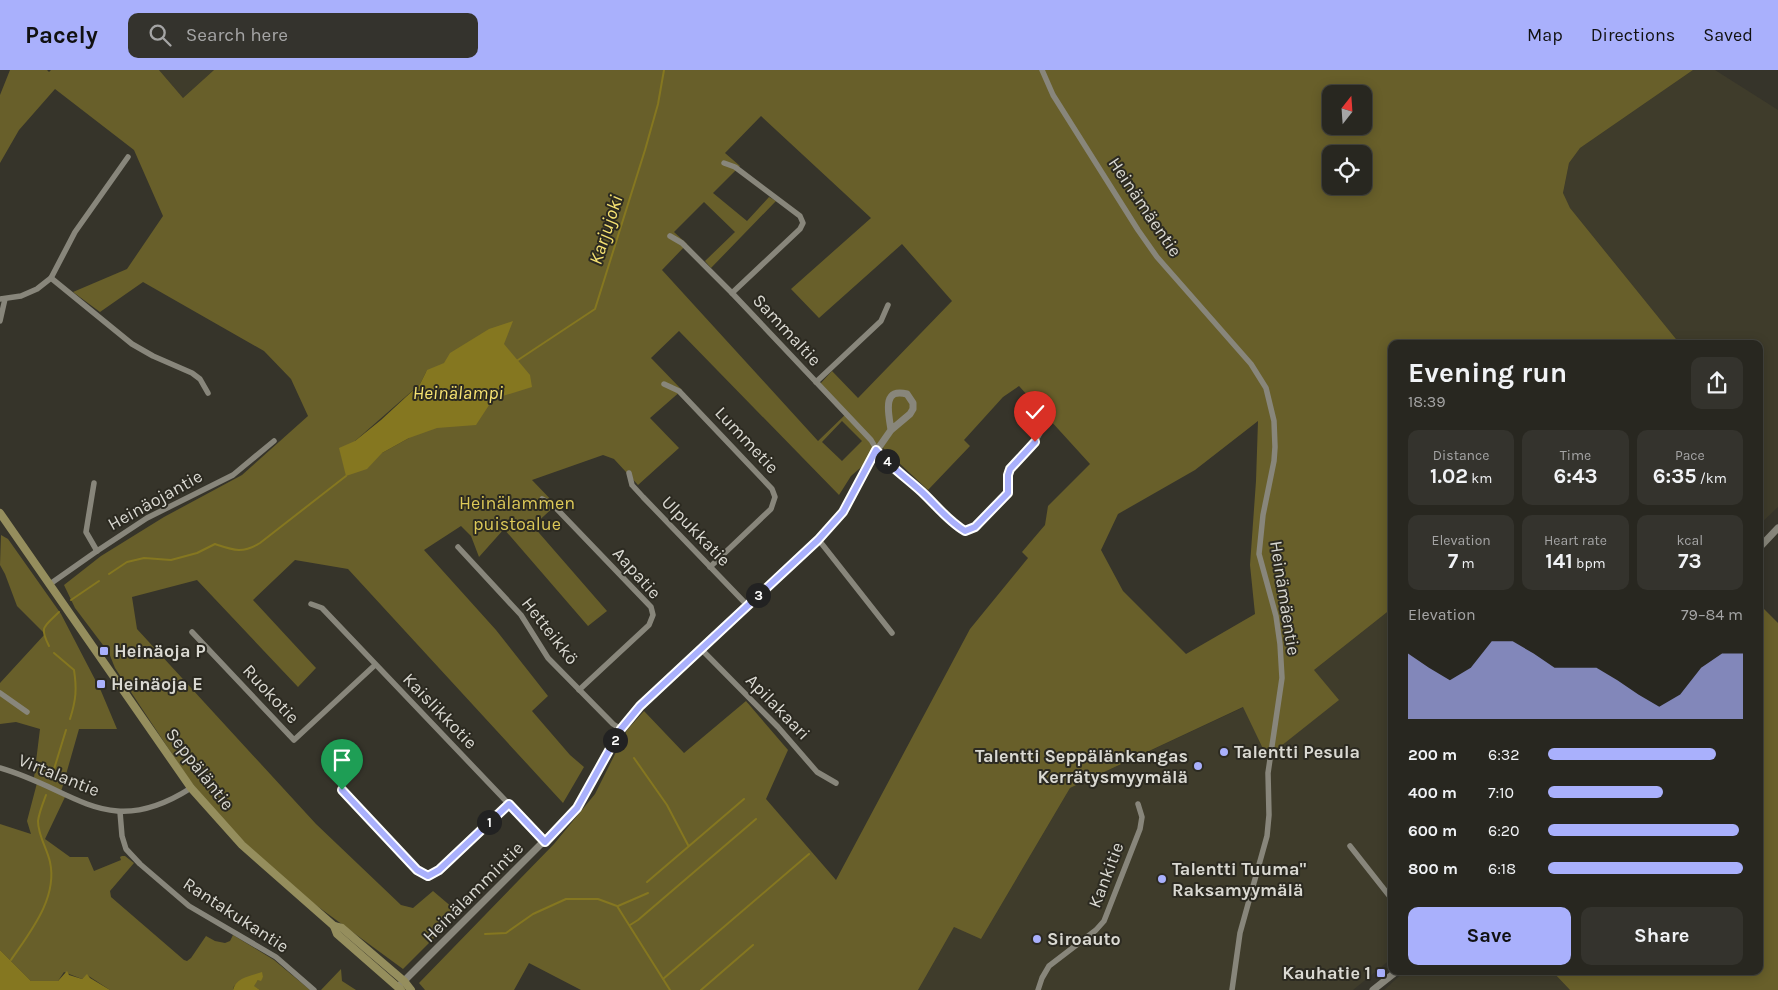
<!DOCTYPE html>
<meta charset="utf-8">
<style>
body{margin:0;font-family:Karla,sans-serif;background:#34332d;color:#f1f3f6;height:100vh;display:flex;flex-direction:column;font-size:19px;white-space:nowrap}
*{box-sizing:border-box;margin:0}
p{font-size:16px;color:#a5a5a5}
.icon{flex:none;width:28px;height:28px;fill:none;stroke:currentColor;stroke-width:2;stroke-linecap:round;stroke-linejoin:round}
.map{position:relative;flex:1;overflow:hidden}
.details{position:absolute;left:1388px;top:270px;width:375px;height:635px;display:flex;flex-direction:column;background:#282720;border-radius:10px;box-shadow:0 2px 12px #0003,0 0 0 1px #44443e}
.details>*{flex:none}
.needle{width:32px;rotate:17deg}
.tools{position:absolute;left:1322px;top:15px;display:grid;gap:10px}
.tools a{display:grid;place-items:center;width:50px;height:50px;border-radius:10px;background:#282720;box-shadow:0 2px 12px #0003,0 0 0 1px #44443e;font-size:25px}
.pin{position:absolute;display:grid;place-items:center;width:42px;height:42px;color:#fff;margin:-51px -21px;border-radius:50% 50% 50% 0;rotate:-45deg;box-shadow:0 0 5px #0007}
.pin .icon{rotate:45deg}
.km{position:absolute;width:25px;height:25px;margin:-12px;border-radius:50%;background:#222;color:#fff;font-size:14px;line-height:25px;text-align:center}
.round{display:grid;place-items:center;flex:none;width:52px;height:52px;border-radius:10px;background:#34332d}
.head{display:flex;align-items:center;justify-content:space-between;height:85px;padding:0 20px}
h1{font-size:28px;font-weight:700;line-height:38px}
.figures{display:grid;grid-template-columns:repeat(3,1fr);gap:8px;height:85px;padding:5px 20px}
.figures div{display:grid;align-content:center;border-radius:10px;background:#34332d;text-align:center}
.figures b{font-size:21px;font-weight:700}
.figures small{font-size:14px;font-weight:400}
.figures p{font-size:14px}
.chart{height:140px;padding:10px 20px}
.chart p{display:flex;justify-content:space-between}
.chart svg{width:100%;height:90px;margin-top:5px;fill:#a9b0fc;opacity:.7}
.cta{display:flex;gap:10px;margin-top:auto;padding:10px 20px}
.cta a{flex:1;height:58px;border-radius:10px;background:#a9b0fc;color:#111;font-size:20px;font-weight:700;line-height:58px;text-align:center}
.cta a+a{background:#34332d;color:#f1f3f6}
ul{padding:0 20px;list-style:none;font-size:16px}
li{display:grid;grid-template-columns:80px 60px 1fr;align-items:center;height:38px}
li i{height:12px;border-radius:6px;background:#a9b0fc}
header{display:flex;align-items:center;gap:30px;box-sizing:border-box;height:70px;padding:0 25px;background:#a9b0fc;color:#111}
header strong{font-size:24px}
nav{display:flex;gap:28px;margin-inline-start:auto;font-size:18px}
.search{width:350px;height:45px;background:#34332d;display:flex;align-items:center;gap:12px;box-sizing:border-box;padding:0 18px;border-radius:10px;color:#a5a5a5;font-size:19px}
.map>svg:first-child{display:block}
.built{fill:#3f3c2b}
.green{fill:#685f2a;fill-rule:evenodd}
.water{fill:#857720}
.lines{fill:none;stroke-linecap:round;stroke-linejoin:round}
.stream{stroke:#857720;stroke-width:2}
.minor{stroke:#88867b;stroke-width:5.5}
.tertiary{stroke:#88867b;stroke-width:7}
.secondary{stroke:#958e5d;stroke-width:8}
.route-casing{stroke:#fff;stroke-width:10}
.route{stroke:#a9b0fc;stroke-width:6}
.poi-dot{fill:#a9b0fc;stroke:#2c2a21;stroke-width:2}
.labels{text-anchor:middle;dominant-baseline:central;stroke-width:4;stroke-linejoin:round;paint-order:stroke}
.street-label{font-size:18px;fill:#dad9d2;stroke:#2c2a21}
.park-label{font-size:18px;fill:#ddc958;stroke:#2c2a21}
.poi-label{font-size:18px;font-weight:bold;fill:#dad9d2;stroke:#2c2a21;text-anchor:start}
.water-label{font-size:19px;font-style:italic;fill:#f6e272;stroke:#2c2a21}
</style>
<header>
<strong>Pacely</strong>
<div class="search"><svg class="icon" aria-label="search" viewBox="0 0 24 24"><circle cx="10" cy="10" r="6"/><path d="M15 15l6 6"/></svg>Search here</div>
<nav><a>Map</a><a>Directions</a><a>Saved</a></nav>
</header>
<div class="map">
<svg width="1778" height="920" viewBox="0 0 1778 920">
<rect width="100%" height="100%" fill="#36342a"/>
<g class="built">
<path d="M159 0H214L183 28Z"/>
<path d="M1693 0H1715L1778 40V437L1759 455V274H1680L1570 138 1563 124 1569 93 1580 78Z"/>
<path d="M1391 539V889L1353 920H918L954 857 981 869 1070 718 1244 637 1268 687 1314 600Z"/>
<path d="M1405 901H1552L1570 920H1384Z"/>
</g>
<g class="green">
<path d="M10 0H47L49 2 51 0H159L183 28 214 0H1693L1580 78 1569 93 1563 123 1570 138 1680 274H1391V539L1314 600 1339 630 1267 687 1243 637 1070 718 981 869 954 857 918 920H581L529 893 514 920H425L419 913 554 774 595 724 627 660 644 641 684 683 746 631 788 680 766 729 836 810 970 559 1028 488 1022 482 1045 455 1048 436 1090 394 1019 316 1003 327 964 370 970 376 928 420 883 378 851 406 839 425 679 261 651 288 682 320 650 348 679 378 638 415 614 389 603 385 532 410 556 435 533 456 607 541 588 556 504 459 479 487 471 466 461 456 424 480 496 560 548 626 532 641 570 685 584 697 563 733 348 499 295 490 253 530 316 598 298 617 197 510 132 527 137 559 316 754 401 835 413 838 433 821 453 838 439 863 403 899 313 833 260 788 216 743 188 708 115 598 109 583 75 538 64 515 101 486 164 447 242 405 308 346 291 309 264 281 143 212 100 242 73 222 127 199 163 146 134 80 55 19 19 60 0 93V25ZM1331 24H1364V56H1331ZM761 46 871 148 791 219 819 248 902 174 952 231 858 328 832 301 820 314 847 343 818 371 662 200 687 174 674 162 704 132 735 162 705 191 711 198 776 131 769 127 747 151 713 123 740 96 725 83ZM1331 84H1364V116H1331ZM427 300 409 368 382 383 355 371 420 314ZM842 351 862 371 842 391 822 372ZM1258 351 1256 411 1250 495 1255 544 1186 584 1123 521 1101 480 1118 444 1195 400Z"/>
<path d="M1 465 8 469 61 544 101 621 117 659H79L61 722 34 708 40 659 16 652 0 654V613L45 564 17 536 5 504 0 495Z"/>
<path d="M1759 534 1778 553V920H1570L1552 901H1759Z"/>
<path d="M37 713 65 727 45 769 70 787H88L94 801 121 790 120 787 122 786H125L134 793 110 821 111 827 184 890 187 891 191 888 206 866 215 871 225 873 230 871 233 865 274 890 310 920H260L253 916 258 910 263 907 234 916 233 920H110L87 905 82 909 64 902 58 911H31L0 880V754L31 764 27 751Z"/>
<path d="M341 899 342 911 356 920H321Z"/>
</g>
<g class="water">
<path d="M513 251 504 274 530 305 532 317 493 329 476 355 437 358 409 368 382 383 367 399 346 406 339 378 355 371 381 350 420 314 427 300 444 293 450 283 489 259Z"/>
<path d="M0 880 31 911H58L67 901 69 905 82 909 87 904 90 908 110 920H0Z"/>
<path d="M262 902 263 907 261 911 258 910 254 916 260 920H233C236 907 251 906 262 902Z"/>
</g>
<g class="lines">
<g class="stream">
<path d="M518 290 595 239 645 80 658 34 664 0"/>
<path d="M109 504 127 492 144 488 171 490 197 483 215 474C233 480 242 484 260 473L346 406"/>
<path d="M71 530 99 511"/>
<path d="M49 576C39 556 44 557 59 542"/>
<path d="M54 583 74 600C77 619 76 630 70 649"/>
<path d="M634 688 667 735 688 775"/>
<path d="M51 709 66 660"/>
<path d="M647 812 744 729"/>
<path d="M618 836 648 823"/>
<path d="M630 855 638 850 756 749"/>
<path d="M485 864 506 863 533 844 566 829H598L617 836 670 920"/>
<path d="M11 890C30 862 58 828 50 792 47 778 38 766 38 751 39 743 43 733 46 725"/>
<path d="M663 909 809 784"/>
<path d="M701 920 753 875"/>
</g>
<g class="minor">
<path d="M1042 0 1053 25 1138 160 1157 187 1251 294 1266 318 1274 351 1275 377 1274 391 1263 445 1259 484 1276 546 1280 574 1282 608 1268 703 1269 745 1267 766 1240 863 1232 920"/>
<path d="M724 93 735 97 800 146 803 153 800 159 732 223"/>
<path d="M670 166 682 173 732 223 871 370C883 392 904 405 922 422 936 435 948 451 965 461L975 457 1008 423V405L1010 399 1035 372 1040 363"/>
<path d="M51 208 132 274 153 286 192 303 200 309 208 323"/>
<path d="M0 229 21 226 37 219 51 208 75 162 128 87"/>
<path d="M0 251 5 229"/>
<path d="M816 312 881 251 888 235"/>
<path d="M664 314 679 321 772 419 775 427 771 439 710 497"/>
<path d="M629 403 632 415 643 427 747 535"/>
<path d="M94 413 86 462 97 481"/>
<path d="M542 429 553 435 651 537 653 545 649 555 579 620"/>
<path d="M818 469 892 563"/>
<path d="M458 477 521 545 548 588 613 654 621 659"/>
<path d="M50 514 97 481 147 448 233 405 274 371"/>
<path d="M311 534 322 538 545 772"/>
<path d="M192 562 294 670 375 595"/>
<path d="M701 579 778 657 817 702 836 713"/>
<path d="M0 623 27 642"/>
<path d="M0 698C77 720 108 771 191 718"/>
<path d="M342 720 417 800 428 806 439 800 509 734"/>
<path d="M120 742 122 766 126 779 140 794 189 836 276 887 314 920"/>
<path d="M1350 776 1391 828"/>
<path d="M1038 920 1042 908 1049 896 1096 860 1104 851 1140 759 1142 747 1138 734"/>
</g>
<g class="tertiary">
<path d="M1759 478 1778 458"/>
<path d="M400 915 577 738 621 659 640 636 818 469 843 441 877 380 891 360 910 344 913 339V333L907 324C881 317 889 345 891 360"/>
<path d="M1373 920 1397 901"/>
</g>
<g class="secondary">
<path d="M0 443 191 718 242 775 334 856 342 858 404 911 411 920"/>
<path d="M334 856 337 864 401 920"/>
</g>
</g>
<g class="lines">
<defs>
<path id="route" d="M342 720 417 800 428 806 439 800 509 734 545 772 577 738 621 659 640 636 818 470 843 442 876 380C889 396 907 408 922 422 936 435 948 451 965 461L975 457 1008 423V405L1010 399 1035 372"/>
</defs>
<use href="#route" class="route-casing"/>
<use href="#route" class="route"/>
</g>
<g class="poi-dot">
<rect x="99" y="576" width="10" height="10" rx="2.5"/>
<rect x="96" y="609" width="10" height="10" rx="2.5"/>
<circle cx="1224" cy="682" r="5"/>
<circle cx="1198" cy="696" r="5"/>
<circle cx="1162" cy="809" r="5"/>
<circle cx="1037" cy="869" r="5"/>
<rect x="1376" y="898" width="10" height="10" rx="2.5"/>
</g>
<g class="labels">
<g class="street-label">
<text transform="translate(1145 137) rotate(56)">Heinämäentie</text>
<text transform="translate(787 260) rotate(47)">Sammaltie</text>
<text transform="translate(747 370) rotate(47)">Lummetie</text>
<text transform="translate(155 430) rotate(-29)">Heinäojantie</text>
<text transform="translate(696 461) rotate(46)">Ulpukkatie</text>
<text transform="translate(637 503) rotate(48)">Aapatie</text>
<text transform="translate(1285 528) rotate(81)">Heinämäentie</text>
<text transform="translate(550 561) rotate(52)">Hetteikkö</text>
<text transform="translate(271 624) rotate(47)">Ruokotie</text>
<text transform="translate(778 637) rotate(46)">Apilakaari</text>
<text transform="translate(440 641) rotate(46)">Kaislikkotie</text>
<text transform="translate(200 699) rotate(52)">Seppäläntie</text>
<text transform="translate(59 705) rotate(22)">Virtalantie</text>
<text transform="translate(1106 805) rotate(-69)">Kankitie</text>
<text transform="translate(473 822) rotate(-45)">Heinälammintie</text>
<text transform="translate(236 845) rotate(33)">Rantakukantie</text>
</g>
<g class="park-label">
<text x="517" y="433">Heinälammen<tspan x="517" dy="21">puistoalue</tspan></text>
</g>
<g class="poi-label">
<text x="114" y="581">Heinäoja P</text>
<text x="111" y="614">Heinäoja E</text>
<text x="1234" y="682">Talentti Pesula</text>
<text x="1188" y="686" text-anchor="end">Talentti Seppälänkangas<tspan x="1188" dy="21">Kerrätysmyymälä</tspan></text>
<text x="1172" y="799">Talentti Tuuma"<tspan x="1172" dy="21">Raksamyymälä</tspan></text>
<text x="1047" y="869">Siroauto</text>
<text x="1371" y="903" text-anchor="end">Kauhatie 1</text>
</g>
<g class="water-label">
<text transform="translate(606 160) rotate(-72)">Karjujoki</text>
<text x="458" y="323">Heinälampi</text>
</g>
</g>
</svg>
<div class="tools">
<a><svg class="needle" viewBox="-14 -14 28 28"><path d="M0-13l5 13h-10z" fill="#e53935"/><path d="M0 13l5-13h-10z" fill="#a5a5a5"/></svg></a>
<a><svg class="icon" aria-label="locate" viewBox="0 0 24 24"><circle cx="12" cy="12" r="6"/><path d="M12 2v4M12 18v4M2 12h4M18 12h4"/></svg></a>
</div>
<div class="pin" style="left:342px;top:720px;background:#1e9e55"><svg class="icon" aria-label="arrive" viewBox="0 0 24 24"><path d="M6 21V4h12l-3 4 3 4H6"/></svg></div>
<div class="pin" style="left:1035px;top:372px;background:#d93025"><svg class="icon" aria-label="check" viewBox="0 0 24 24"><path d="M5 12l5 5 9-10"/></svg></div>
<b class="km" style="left:489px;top:752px">1</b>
<b class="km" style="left:615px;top:670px">2</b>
<b class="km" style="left:758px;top:525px">3</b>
<b class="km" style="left:887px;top:391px">4</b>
<section class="details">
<div class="head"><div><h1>Evening run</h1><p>18:39</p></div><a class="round"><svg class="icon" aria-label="share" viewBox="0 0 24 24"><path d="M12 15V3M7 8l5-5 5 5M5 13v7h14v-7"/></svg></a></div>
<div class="figures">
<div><p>Distance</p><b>1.02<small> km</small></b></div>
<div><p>Time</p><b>6:43</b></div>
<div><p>Pace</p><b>6:35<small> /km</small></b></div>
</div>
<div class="figures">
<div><p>Elevation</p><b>7<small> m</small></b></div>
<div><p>Heart rate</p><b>141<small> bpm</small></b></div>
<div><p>kcal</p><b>73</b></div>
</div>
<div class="chart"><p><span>Elevation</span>79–84 m</p>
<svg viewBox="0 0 160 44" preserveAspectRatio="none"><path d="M0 44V12L10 19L20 25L30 19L40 6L50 6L60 12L70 19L80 19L90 19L100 25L110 32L120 38L130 32L140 19L150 12L160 12V44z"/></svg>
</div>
<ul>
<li><b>200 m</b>6:32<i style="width:86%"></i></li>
<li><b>400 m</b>7:10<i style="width:59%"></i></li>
<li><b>600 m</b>6:20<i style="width:98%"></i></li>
<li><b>800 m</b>6:18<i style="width:100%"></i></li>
</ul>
<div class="cta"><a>Save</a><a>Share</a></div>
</section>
</div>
